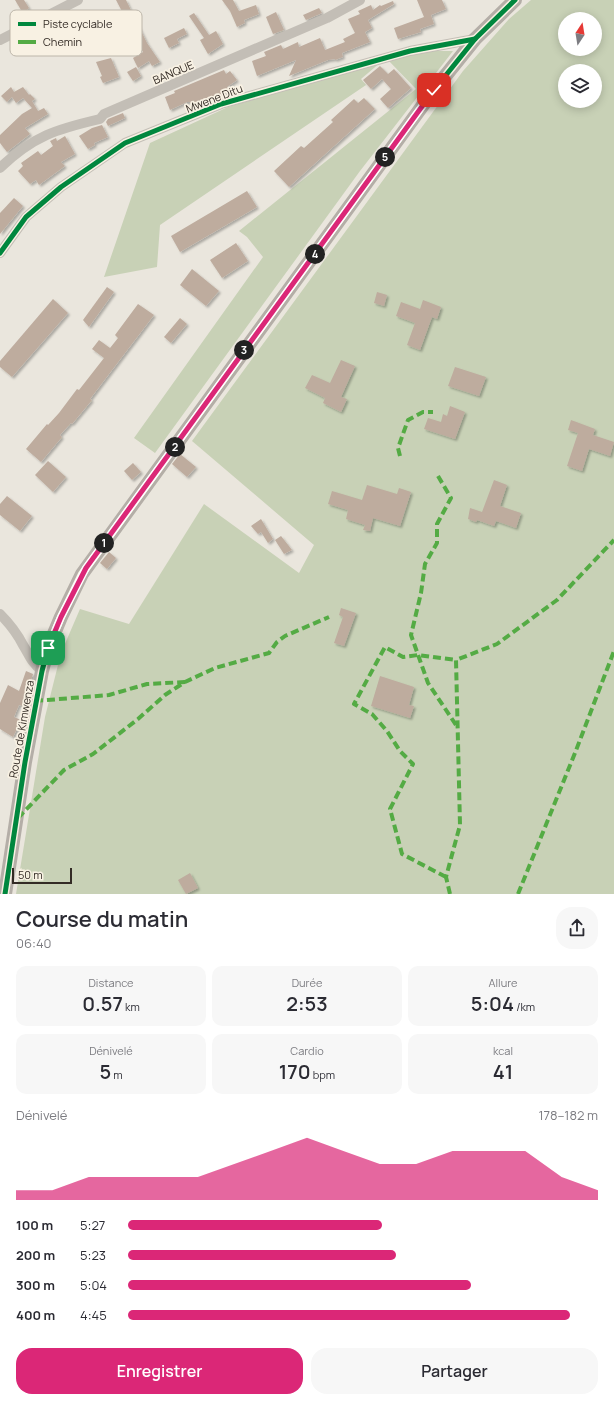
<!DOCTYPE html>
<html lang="fr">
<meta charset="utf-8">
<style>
body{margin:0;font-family:Manrope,sans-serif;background:#f7f7f7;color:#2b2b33;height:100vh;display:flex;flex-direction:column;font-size:15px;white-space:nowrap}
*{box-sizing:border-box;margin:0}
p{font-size:13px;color:#7c7c81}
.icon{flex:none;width:22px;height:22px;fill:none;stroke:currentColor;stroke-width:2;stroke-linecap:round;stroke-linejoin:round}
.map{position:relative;height:894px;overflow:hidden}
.side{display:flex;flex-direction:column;background:#fff;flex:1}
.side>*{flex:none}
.needle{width:26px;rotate:12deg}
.controls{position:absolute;left:558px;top:12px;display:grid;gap:8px}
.controls a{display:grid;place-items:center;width:44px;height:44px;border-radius:50%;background:#fff;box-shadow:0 2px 10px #0003;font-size:20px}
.scale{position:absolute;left:12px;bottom:10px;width:60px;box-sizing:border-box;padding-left:4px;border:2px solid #332b25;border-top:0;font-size:11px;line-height:14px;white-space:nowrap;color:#332b25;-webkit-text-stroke:3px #f8f1e3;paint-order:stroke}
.pin{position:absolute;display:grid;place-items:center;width:34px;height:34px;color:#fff;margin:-17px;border-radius:8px;box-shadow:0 2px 6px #0006}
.km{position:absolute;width:20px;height:20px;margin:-10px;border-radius:50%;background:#222;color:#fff;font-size:11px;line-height:20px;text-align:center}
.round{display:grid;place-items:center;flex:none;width:42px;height:42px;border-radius:16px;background:#f7f7f7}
.overview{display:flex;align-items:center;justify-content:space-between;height:68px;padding:0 16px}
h1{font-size:22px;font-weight:600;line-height:30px}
.stats{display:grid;grid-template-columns:repeat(3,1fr);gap:6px;height:68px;padding:4px 16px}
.stats div{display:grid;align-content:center;border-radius:10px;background:#f7f7f7;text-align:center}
.stats b{font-size:20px;font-weight:600}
.stats small{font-size:11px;font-weight:400}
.stats p{font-size:11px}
.chart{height:112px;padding:8px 16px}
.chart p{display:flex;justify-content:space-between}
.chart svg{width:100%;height:72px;margin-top:4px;fill:#db2777;opacity:.7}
.primary-button{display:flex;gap:8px;margin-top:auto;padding:8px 16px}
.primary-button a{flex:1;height:46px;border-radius:16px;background:#db2777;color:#fff;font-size:16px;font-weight:600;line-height:46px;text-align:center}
.primary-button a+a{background:#f7f7f7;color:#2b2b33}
ul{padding:0 16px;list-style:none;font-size:13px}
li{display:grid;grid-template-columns:64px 48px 1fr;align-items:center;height:30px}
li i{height:10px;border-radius:5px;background:#db2777}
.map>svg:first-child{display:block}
.green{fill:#c8d1b6;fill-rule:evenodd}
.building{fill:#beac9e;filter:url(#shadow)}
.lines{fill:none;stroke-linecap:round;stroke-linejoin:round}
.street{stroke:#c3beb6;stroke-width:10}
.secondary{stroke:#b4aea7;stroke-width:14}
.quiet{stroke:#54ab44;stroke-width:4;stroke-dasharray:8 4;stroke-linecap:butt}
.cycleway-casing{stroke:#f8f1e3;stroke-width:8}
.cycleway{stroke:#00873e;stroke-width:5}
.route-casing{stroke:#fff;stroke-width:8}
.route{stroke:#db2777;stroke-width:5}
.labels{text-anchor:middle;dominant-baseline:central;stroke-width:3.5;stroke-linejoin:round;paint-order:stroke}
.street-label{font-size:11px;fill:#332b25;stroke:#f8f1e3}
.key{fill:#f8f1e3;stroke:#bdb6aa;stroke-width:1}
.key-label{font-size:11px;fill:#332b25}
</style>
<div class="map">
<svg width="614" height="894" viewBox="0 0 614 894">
<defs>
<filter id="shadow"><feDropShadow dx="2" dy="2" stdDeviation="1" flood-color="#0004"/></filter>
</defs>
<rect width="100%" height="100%" fill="#eae6dd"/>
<g class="green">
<path d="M531 0H614V894H16L45 717 61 653 80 609 129 624 204 504 299 573 314 545 192 441 463 71 509 19ZM565 19H595V49H565ZM565 71H595V101H565Z"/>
<path d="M416 51H453L360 171 155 453 134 438 263 257 247 237 239 231 416 89 388 60 381 62 361 79 366 85 160 225 157 267 104 277 150 143 228 107Z"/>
</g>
<g class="building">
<path d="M15 0H24L29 8 27 10 29 13 22 17 19 11 21 10Z"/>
<path d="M116 0H126L147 43 160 62 152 66 149 61 138 68 133 58 143 52 135 38 114 50 110 44 124 35 118 22 126 19Z"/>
<path d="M222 0H233L239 11 256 5 259 14 244 20 245 23 237 27 230 11Z"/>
<path d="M417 0H442L446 9 431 15 434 24 420 29 421 32 398 39 394 28 424 17Z"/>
<path d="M393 1 394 4 368 20 372 28 365 32 370 42 342 53 343 57 335 60V59L328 60 289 76 296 60 257 76 252 61 266 56 264 52 281 45 283 49 298 42 299 47 320 38 325 50 345 42 343 39 355 33 348 19 360 14 358 11 371 5 373 10 380 5 381 6Z"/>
<path d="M319 8 322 13 306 20 303 15Z"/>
<path d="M276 12 284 30 273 34 266 17Z"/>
<path d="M194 13 209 35 216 31 223 44 208 54 200 40 204 38 189 16Z"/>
<path d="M184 28 187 34 177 39 179 43 169 48 164 38Z"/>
<path d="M111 58 119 77 103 83 100 77 102 76 96 62Z"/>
<path d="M380 66 388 74 394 69 411 88 388 108 380 99 391 89 382 79 371 89 363 80Z"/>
<path d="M136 67 141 76 133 81 127 72Z"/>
<path d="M224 70 226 74 230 71 237 80 227 87 229 91 192 107 190 102H187L170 110 165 97 175 93 174 91Z"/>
<path d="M11 87 14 92 23 87 29 95 30 94 35 99 32 101 38 111 44 108 48 114 25 128 30 134 7 152 0 143V135L22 114 32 108 23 98 16 103 12 97 7 102 1 96Z"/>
<path d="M364 98 375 109 289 187 274 171 301 146 304 148 333 122 331 120 354 99 358 103Z"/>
<path d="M123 113 125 118 108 126 106 122 108 119Z"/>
<path d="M102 125 108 137 94 143 95 145 88 149 79 136 92 128Z"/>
<path d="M65 136 75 154 61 162 65 166 39 185 36 180 30 184 18 171 23 166 21 163 38 151 41 155 53 146 50 141 56 138 57 141Z"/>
<path d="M247 191 257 207 180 252 171 236Z"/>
<path d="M14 198 23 206 0 234V213Z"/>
<path d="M236 243 248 261 222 278 210 260Z"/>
<path d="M192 269 219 291 206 306 180 285Z"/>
<path d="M107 287 114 292 89 327 83 320Z"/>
<path d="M377 292 387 295 384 306 374 303Z"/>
<path d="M53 299 68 313 12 377 0 367V361Z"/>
<path d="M423 300 441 307 437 319 432 317 420 350 407 345 415 323 396 316 401 302 420 309Z"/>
<path d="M138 304 154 315 90 399 92 400 72 424 71 423 60 435 62 437 41 462 26 449 47 424 48 425 59 413 77 389 79 390 104 358 92 349 99 340 110 348 118 338 115 335Z"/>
<path d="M180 318 187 324 171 343 164 337Z"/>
<path d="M341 360 355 366 341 397 347 399 341 412 323 403 325 398 305 388 312 375 330 383Z"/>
<path d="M455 367 486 377 479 396 448 386Z"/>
<path d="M450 406 465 412 455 439 424 429 428 418 441 422 443 414 447 416Z"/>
<path d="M571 420 595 429 593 435 614 442 610 456 589 449 582 471 567 466 578 433 568 430Z"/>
<path d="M180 454 196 467 187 477 172 464Z"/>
<path d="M48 461 66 477 53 492 35 475Z"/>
<path d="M133 463 141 472 132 480 124 471Z"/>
<path d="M494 480 507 485 500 506 521 513 516 528 496 521 494 526 477 520 476 522 468 519 470 508 482 512Z"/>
<path d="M367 485 397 494 399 488 411 492 400 526 373 518 370 531 363 530 365 525 346 519 348 510 328 504 332 491 362 500Z"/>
<path d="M7 496 32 516 20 531 0 515V504Z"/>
<path d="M261 519 273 539 268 543 261 532 258 534 251 526Z"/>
<path d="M281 536 292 550 284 554 275 540Z"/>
<path d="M109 552 116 558 107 569 100 563Z"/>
<path d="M341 608 356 613 344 646 334 643 343 617 339 615Z"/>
<path d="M26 671 33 674 23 706 19 705 14 717 21 720 13 737 0 729V703L8 685 19 691Z"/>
<path d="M380 676 414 687 409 705 414 706 410 718 371 706Z"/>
<path d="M190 873 198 888 186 894 178 880Z"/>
</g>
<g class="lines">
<g class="street">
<path d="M0 40 78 0"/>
<path d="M0 168C33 136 57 129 100 119L104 114 327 18 360 0"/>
<path d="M0 253 26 217 61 187 125 143 221 104 410 51 475 39"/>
<path d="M0 614C9 623 17 633 23 645 30 656 31 662 42 671"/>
</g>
<path class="secondary" d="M5 894 25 762 42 671 48 648 61 617 82 574 434 90 475 39 515 0"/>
<g class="quiet">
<path d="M400 456 398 448 408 420 423 412H433"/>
<path d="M438 476 451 498 437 524V543L425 564 421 593 411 635 428 683 458 728"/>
<path d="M35 701 109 695 147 684 185 682"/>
<path d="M18 818 64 770 93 754 138 719 165 695 185 682 215 668 269 653 277 642 285 636 329 617"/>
<path d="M446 877 402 854 390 809 413 764 400 751 387 731 372 714 354 704 385 647 403 657 418 655 456 660"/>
<path d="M450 894 446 877 460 825 456 660 497 644 557 600 614 540"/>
<path d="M518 894 575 753 614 651"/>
</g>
<defs>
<g id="cycleway">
<path d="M0 253 26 217 61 187 125 143 221 104 410 51 475 39"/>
<path d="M5 894 25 762 42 671 48 648 61 617 82 574 434 90 475 39 515 0"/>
</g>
</defs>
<use href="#cycleway" class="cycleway-casing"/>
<use href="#cycleway" class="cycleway"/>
</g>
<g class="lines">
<defs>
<path id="route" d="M48 648 61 617 86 568 434 90"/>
</defs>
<use href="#route" class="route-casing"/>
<use href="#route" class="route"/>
</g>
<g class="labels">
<g class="street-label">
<text transform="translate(173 72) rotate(-23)">BANQUE</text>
<text transform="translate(214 98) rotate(-21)">Mwene Ditu</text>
<text transform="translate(21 729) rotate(-80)">Route de Kimwenza</text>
</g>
</g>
<rect x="10" y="10" width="132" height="46" rx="6" class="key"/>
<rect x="18" y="22" width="18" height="4" fill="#00873e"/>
<rect x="18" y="40" width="18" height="4" fill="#54ab44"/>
<g class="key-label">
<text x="43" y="28">Piste cyclable</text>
<text x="43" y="46">Chemin</text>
</g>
</svg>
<div class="controls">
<a><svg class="needle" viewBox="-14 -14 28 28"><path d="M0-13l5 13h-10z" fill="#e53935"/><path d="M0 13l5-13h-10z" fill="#7c7c81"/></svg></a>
<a><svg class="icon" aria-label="layers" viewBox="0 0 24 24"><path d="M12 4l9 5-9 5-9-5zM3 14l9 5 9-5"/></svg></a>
</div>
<div class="scale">50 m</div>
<div class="pin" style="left:48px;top:648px;background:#1e9e55"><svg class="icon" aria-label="arrive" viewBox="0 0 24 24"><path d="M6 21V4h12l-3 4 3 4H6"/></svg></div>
<div class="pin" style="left:434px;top:90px;background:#d93025"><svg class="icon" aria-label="check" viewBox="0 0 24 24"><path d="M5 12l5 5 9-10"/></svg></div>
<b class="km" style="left:104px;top:543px">1</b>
<b class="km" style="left:175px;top:447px">2</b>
<b class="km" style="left:244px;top:350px">3</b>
<b class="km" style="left:315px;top:254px">4</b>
<b class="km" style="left:385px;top:157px">5</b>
</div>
<section class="side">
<div class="overview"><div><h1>Course du matin</h1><p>06:40</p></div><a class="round"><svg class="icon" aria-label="share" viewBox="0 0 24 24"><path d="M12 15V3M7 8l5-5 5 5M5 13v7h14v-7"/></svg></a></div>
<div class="stats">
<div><p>Distance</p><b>0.57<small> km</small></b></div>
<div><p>Durée</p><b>2:53</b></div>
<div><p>Allure</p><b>5:04<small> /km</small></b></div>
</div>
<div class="stats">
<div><p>Dénivelé</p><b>5<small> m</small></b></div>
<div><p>Cardio</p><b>170<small> bpm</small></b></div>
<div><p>kcal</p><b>41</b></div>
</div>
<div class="chart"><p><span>Dénivelé</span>178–182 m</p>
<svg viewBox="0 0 160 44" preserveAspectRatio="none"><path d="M0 44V38L10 38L20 30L30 30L40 30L50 30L60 22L70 14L80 6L90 14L100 22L110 22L120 14L130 14L140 14L150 30L160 38V44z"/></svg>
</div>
<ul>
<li><b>100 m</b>5:27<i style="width:54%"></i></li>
<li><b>200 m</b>5:23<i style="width:57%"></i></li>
<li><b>300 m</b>5:04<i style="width:73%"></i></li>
<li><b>400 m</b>4:45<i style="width:94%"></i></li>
</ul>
<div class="primary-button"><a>Enregistrer</a><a>Partager</a></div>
</section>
